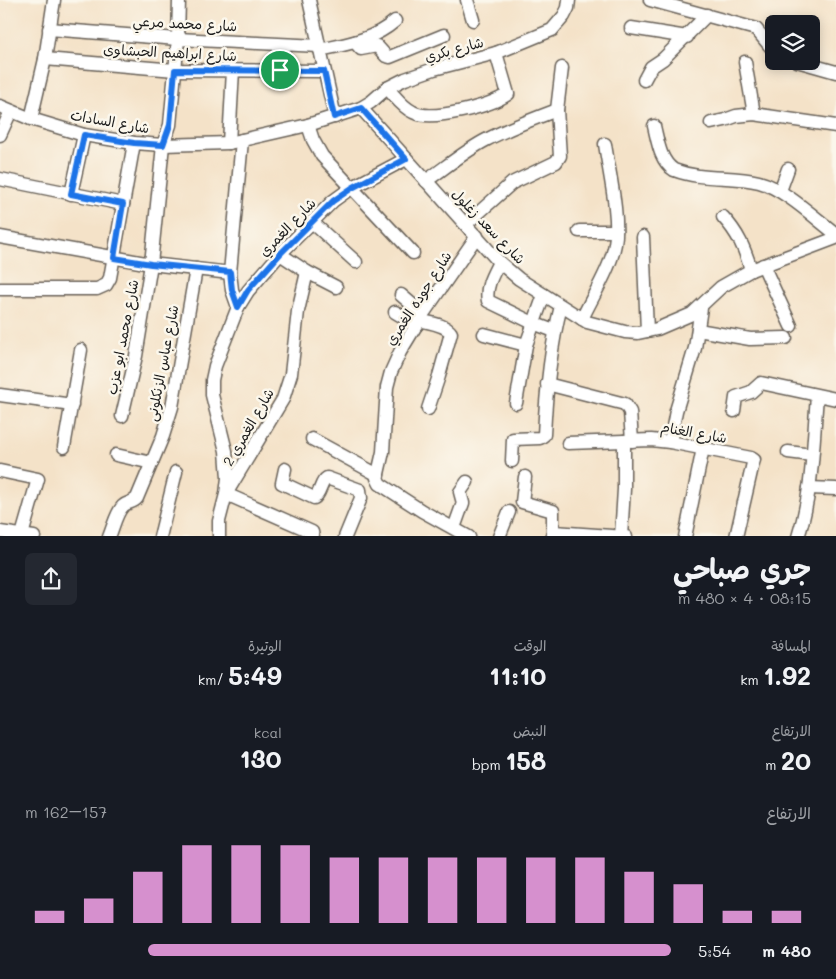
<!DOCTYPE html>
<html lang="ar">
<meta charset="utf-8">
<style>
body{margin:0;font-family:Mali,"Playpen Sans Arabic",sans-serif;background:#242831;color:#f1f3f6;direction:rtl;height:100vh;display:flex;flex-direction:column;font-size:19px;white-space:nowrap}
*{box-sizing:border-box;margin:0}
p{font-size:16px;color:#9ea1a6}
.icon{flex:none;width:28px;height:28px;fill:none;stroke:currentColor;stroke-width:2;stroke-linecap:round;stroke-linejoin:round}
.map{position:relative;height:536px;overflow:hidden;direction:ltr}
.sheet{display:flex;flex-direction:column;background:#171b24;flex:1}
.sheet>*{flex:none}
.buttons{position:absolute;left:765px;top:15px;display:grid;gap:10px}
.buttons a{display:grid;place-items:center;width:55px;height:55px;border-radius:8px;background:#171b24;box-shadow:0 2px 12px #0003;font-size:25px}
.pin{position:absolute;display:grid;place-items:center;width:42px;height:42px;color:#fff;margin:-21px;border:2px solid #fff;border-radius:50%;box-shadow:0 1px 5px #0007}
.round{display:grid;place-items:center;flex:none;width:52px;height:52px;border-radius:8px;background:#242831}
.summary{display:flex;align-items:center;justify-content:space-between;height:85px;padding:0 25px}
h1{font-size:28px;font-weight:700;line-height:38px}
.metrics{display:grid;grid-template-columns:repeat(3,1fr);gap:8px;height:85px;padding:5px 25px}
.metrics div{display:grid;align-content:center}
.metrics b{font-size:25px;font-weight:700}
.metrics small{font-size:14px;font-weight:400}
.metrics p{font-size:14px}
.chart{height:140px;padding:10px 25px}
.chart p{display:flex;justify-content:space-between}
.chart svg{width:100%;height:90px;margin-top:5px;stroke:#d690ce;stroke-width:6}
ul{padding:0 25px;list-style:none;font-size:16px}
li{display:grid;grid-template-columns:80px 60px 1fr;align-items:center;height:38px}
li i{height:12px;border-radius:6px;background:#d690ce}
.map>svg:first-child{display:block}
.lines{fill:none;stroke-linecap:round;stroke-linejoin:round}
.street-casing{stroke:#686158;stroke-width:15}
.street{stroke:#fff;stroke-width:12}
.route-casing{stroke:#fff;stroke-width:10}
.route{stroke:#1a73e8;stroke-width:6}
.labels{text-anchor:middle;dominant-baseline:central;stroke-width:5;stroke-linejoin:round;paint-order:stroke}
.street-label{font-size:14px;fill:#1c1c1c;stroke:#fbf7ec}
</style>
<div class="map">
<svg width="836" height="537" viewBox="0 0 836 537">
<rect width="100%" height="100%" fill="#fbf7ec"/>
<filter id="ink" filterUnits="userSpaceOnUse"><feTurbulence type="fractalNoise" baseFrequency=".02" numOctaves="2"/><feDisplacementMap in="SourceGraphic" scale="10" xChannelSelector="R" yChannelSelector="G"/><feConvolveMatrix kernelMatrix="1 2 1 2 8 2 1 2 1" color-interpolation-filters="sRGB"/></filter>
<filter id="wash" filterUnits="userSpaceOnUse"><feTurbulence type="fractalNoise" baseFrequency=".0096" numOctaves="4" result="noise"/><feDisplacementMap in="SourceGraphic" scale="20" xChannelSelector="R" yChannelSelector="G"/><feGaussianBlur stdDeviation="1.12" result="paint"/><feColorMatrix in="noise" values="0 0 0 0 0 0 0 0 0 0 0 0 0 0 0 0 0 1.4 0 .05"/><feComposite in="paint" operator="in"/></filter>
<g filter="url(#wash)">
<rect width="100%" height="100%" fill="#f4e2c8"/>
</g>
<g filter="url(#ink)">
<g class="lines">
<defs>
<g id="street">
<path d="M309 0 335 117"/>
<path d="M467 0 473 20"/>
<path d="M650 0 756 29 774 51"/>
<path d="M631 28 687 37"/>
<path d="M49 29 178 39 319 46"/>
<path d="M355 42 361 49 377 46 386 56 390 57 444 35"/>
<path d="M320 50C347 44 373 40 395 21"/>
<path d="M45 59 175 70 324 71"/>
<path d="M797 61 836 72"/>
<path d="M745 62 754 114"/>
<path d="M644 80 651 67 663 59 707 15"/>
<path d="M387 88C395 96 402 107 413 112 432 122 490 106 508 94L496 53"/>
<path d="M0 106 31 119 84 135 134 143 163 145 229 143 308 125 361 108 371 102 387 88 405 79 434 69 496 53 552 30 564 16 568 8 569 0"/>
<path d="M361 108 499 262 519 279 587 322 625 332 638 333 657 329 692 314 721 287 751 270 836 238"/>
<path d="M31 119 45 59 54 0"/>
<path d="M711 123 725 120 736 116 754 114 836 126"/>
<path d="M308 125 313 140 322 156 413 253"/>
<path d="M654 126C658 142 660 161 674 170 703 181 731 175 759 182 783 188 815 218 836 234"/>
<path d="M0 135 11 111"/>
<path d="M229 143 233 70"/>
<path d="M0 179 123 204"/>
<path d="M426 181C446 167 465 151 486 140 509 128 533 119 557 110"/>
<path d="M780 191 788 169"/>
<path d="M71 194 84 135"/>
<path d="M723 217C738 233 745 249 751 270"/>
<path d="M312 222 356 262"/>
<path d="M466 224 512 183 556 162 560 156 557 110 562 68"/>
<path d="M579 231H616"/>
<path d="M0 237 151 264 230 273"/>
<path d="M643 237 647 331"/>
<path d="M280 254 307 272 336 287"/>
<path d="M499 262C493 274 485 287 488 301L533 323 554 331"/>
<path d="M763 265 791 326"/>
<path d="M0 289H97L106 285 110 278 134 143"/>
<path d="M401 295 423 314"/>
<path d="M238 307 232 290 230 273 242 140"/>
<path d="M395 312 417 325"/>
<path d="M582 319C592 297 611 268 615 244 620 218 609 172 605 144"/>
<path d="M419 320C429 323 445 324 451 333L439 376 428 409"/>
<path d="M698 330 750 339 786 338"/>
<path d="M484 334 526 345"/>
<path d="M547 384 625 404 630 412 632 441"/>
<path d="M0 395 72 405"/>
<path d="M516 403 526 345 544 295"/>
<path d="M734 411 736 397 751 392 761 383 836 399"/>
<path d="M122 416 136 356 151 264 163 145 170 125 178 39 179 0"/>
<path d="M312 439 378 475"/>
<path d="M670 442 676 411 695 348 701 308"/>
<path d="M568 443 651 440 670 442 751 458 754 460 753 463 736 537"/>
<path d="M64 447 81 350"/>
<path d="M788 452 812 455"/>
<path d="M116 455 152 463"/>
<path d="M512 461 513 439 540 438 544 435C546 392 550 349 561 306"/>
<path d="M285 469 282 483 314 498C321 494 320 482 327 478L360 490 361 498 345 537"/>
<path d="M0 471 38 479 22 535"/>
<path d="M525 477 522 502 553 511V537"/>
<path d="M809 488 836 489"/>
<path d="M454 528 463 503 460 492 467 482"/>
<path d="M0 532 34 537"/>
<path d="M554 532 626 537"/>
<path d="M109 537C113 528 116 513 123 506 127 502 133 503 137 498L163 436 172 407 196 269"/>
<path d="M160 537 176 472"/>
<path d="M219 537V521L226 494 283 399 291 374 298 311 307 272"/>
<path d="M313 537 312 532 226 494 228 478 226 451 212 395V380L215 366 238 307 248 291 280 254 333 201 351 188 406 159"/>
<path d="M469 537 422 511 380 484 377 478 383 452 387 387 391 372 400 352 423 314 477 236"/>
<path d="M499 537 509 512"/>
<path d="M621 537 624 489V441"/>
<path d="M685 537 703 448"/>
<path d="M798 537C813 491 813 443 817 396"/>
</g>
</defs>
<use href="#street" class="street-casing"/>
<use href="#street" class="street"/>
</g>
</g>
<g class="lines" filter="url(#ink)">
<defs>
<path id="route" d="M175 70 324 71 334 117 361 108 406 159 352 188 333 201 280 254 248 290 238 307 232 290 230 272 151 264 114 258 123 204 71 194 84 135 134 143 163 145 170 125Z"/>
</defs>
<use href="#route" class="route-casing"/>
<use href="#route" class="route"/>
</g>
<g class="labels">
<g class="street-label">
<text transform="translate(185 23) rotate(3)">شارع محمد مرعي</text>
<text transform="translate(454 49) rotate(-15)">شارع بكري</text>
<text transform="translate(170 52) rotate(3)">شارع ابراهيم الحبشاوى</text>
<text transform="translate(110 121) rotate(10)">شارع السادات</text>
<text transform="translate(489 226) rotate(46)">شارع سعد زغلول</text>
<text transform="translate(287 227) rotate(-46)">شارع الغمري</text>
<text transform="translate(418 298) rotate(-57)">شارع جوده الغمري</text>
<text transform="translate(122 337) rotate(-79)">شارع محمد ابو عزب</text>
<text transform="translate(162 363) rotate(-79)">شارع عباس الزنكلونى</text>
<text transform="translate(248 427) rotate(-60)">شارع الغمري 2</text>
<text transform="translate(694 432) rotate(10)">شارع الغنام</text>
</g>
</g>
</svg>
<div class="buttons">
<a><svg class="icon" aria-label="layers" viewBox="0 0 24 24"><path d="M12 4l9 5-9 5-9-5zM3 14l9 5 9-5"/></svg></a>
</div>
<div class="pin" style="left:280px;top:70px;background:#1e9e55"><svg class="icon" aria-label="arrive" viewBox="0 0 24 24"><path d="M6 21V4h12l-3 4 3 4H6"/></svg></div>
</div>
<section class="sheet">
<div class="summary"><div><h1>جري صباحي</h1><p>08:15 · 4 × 480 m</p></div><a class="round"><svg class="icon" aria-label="share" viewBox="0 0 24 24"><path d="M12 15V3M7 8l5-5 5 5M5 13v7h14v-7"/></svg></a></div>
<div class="metrics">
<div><p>المسافة</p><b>1.92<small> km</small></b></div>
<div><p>الوقت</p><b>11:10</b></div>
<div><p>الوتيرة</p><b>5:49<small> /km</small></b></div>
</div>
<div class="metrics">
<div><p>الارتفاع</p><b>20<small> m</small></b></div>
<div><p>النبض</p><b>158<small> bpm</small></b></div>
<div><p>kcal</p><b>130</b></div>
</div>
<div class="chart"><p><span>الارتفاع</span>157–162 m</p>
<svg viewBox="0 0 160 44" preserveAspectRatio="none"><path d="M5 44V38M15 44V32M25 44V19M35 44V6M45 44V6M55 44V6M65 44V12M75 44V12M85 44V12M95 44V12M105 44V12M115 44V12M125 44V19M135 44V25M145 44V38M155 44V38"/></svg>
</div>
<ul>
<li><b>480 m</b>5:54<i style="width:81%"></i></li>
</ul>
</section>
